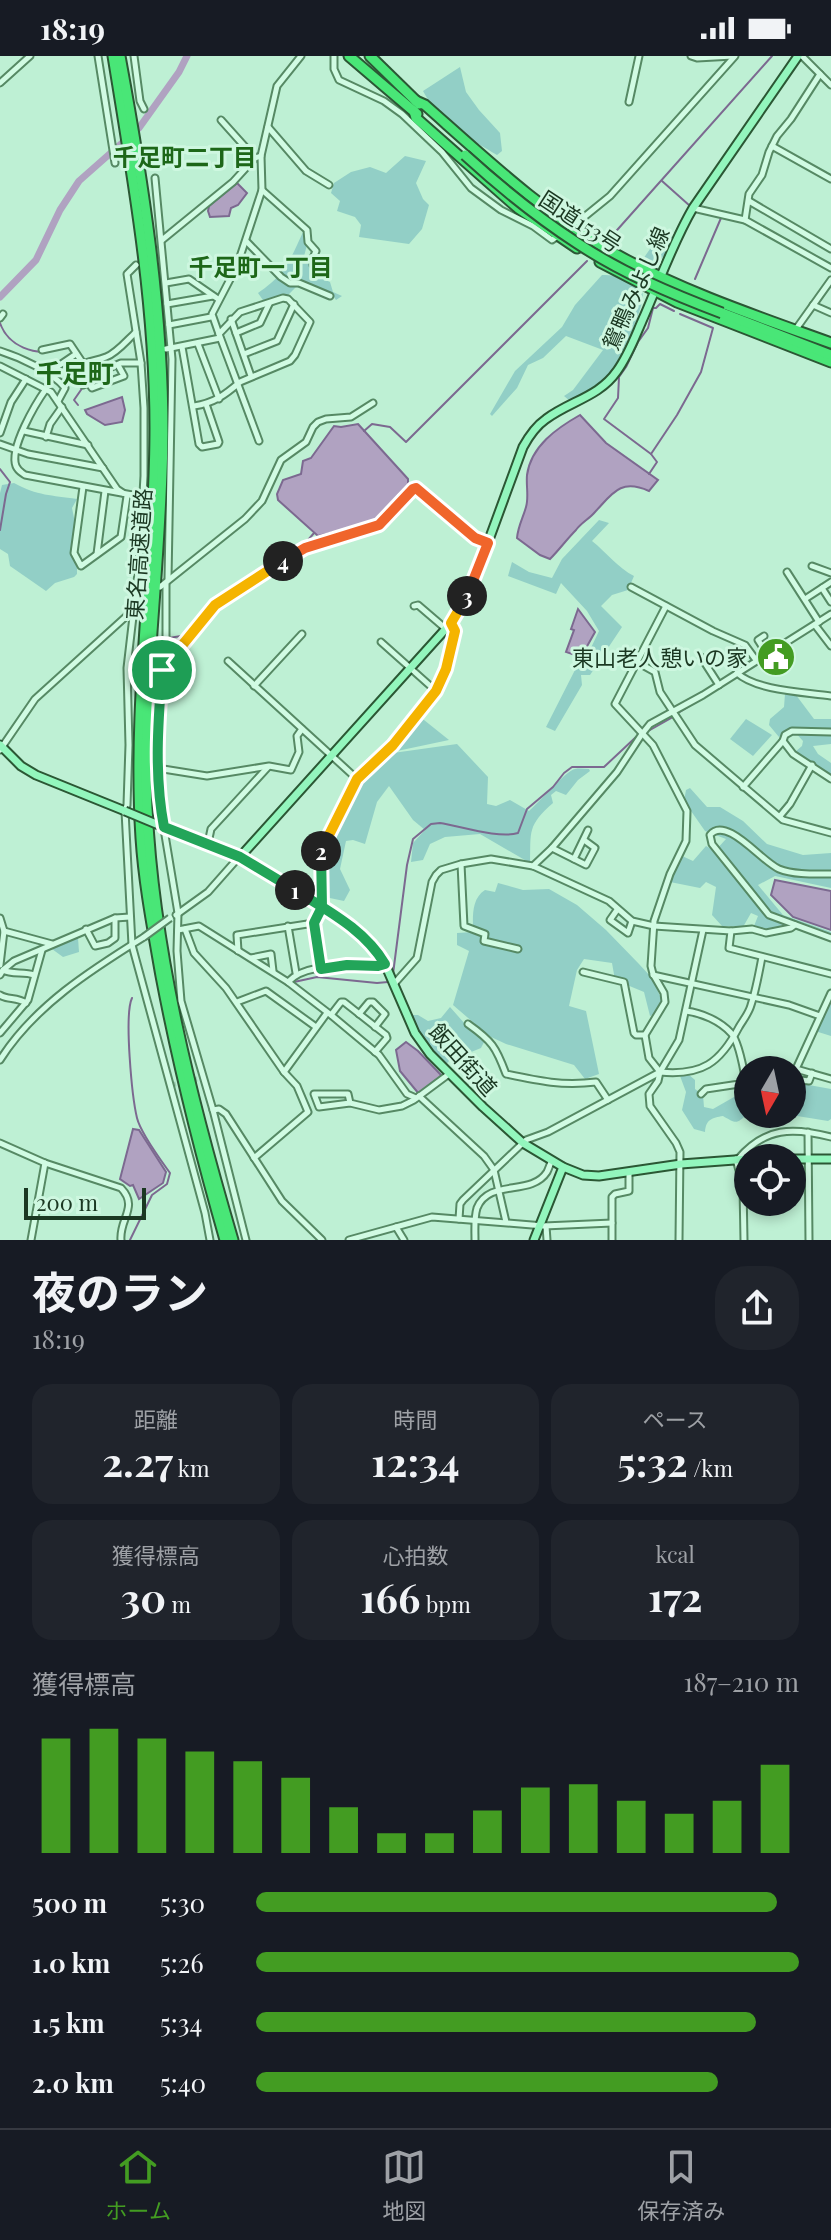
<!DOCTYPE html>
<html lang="ja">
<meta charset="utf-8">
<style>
body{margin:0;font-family:"Playfair Display","Noto Sans JP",serif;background:#20242c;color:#f1f3f6;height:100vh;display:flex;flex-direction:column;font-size:30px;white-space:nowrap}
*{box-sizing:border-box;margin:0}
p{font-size:26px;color:#9ea1a6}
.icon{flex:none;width:44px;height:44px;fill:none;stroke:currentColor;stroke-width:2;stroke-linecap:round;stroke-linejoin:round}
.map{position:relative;height:1184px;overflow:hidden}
.drawer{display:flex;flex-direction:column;background:#171b24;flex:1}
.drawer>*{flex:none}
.needle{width:52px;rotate:189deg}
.fabs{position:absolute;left:734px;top:1000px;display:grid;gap:16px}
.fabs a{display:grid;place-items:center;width:72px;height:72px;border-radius:50%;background:#171b24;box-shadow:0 4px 12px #0003;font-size:40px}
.scale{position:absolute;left:24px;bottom:20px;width:122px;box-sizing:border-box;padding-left:8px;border:4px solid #1b3822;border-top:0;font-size:22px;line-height:28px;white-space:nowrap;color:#1b3822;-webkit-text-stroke:6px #cef7e0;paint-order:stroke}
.pin{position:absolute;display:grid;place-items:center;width:68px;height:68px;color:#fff;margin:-34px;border:4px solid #fff;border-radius:50%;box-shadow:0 2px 8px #0007}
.km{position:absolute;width:40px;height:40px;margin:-20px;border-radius:50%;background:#222;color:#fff;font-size:22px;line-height:40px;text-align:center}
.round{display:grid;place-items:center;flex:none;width:84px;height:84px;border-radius:32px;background:#20242c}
.overview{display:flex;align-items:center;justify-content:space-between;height:136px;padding:0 32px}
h1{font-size:44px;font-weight:700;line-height:60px}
.stats{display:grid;grid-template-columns:repeat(3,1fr);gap:12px;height:136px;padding:8px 32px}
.stats div{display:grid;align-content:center;border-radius:20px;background:#20242c;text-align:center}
.stats b{font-size:40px;font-weight:700}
.stats small{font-size:22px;font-weight:400}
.stats p{font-size:22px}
.chart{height:224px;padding:16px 32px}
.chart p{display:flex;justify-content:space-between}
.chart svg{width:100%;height:144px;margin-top:8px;stroke:#439c22;stroke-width:6}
ul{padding:0 32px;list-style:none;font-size:26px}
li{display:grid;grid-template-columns:128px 96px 1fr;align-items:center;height:60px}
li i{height:20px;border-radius:10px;background:#439c22}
.status{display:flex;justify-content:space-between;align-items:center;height:56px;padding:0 40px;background:#171b24;direction:ltr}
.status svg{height:22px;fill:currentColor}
.dock{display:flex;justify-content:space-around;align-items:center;height:112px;border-top:2px solid #363941;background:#171b24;font-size:22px;color:#9ea1a6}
.dock a{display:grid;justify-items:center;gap:4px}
.dock .on{color:#439c22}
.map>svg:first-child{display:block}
.green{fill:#92cfc6}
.water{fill:#b0a2c1;stroke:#7c6990;stroke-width:2}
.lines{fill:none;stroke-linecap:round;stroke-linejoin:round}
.stream{stroke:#7c6990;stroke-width:2}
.river{stroke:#b0a2c1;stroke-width:7}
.minor-tunnel{stroke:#9dcbb0;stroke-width:5;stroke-dasharray:5 2.5;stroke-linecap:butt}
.minor-casing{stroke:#568964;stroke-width:9}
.major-casing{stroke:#2b5734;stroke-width:11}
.highway-casing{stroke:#2b5734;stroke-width:13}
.minor{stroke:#d1fbe3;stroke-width:5}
.major{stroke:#93f6bd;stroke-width:7}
.highway{stroke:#49e677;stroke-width:9}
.minor-bridge-casing{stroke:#568964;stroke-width:9;stroke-linecap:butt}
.major-bridge-casing{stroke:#2b5734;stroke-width:11;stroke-linecap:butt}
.highway-bridge-casing{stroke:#2b5734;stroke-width:13;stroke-linecap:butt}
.minor-bridge{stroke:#d1fbe3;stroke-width:5}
.major-bridge{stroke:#93f6bd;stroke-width:7}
.highway-bridge{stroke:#49e677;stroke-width:9}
.split-1-casing{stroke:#fff;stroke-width:16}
.split-2-casing{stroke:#fff;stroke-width:16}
.split-3-casing{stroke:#fff;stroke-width:16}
.split-4-casing{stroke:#fff;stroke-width:16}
.split-5-casing{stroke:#fff;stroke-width:16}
.split-1{stroke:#22a559;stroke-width:10}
.split-2{stroke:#22a559;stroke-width:10}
.split-3{stroke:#f5b400;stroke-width:10}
.split-4{stroke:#f0652b;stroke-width:10}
.split-5{stroke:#f5b400;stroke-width:10}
.labels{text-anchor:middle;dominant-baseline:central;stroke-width:6;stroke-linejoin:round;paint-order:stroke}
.street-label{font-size:22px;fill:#1b3822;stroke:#cef7e0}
.poi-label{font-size:22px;fill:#1b3822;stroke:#cef7e0;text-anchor:end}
.neighbourhood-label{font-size:24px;font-weight:bold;fill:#1d6718;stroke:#cef7e0}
.quarter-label{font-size:26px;font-weight:bold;fill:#1d6718;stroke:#cef7e0}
</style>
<div class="status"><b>18:19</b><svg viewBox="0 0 49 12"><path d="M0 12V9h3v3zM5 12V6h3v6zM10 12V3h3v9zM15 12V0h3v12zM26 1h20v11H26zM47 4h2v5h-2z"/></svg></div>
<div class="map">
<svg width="831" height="1184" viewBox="0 0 831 1184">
<rect width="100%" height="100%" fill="#bef0d4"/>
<g class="green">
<path d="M460 11 466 36 479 54 500 77 502 95 497 99C470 83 438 64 423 35Z"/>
<path d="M405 100 426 105 416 127 423 143 429 149 422 173 409 188 359 181 361 169 355 161 337 155 340 145 331 137 334 127 351 116 370 111 386 117Z"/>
<path d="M304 174 307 189 303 204 311 208C313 219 321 222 330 226L333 236 342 240 336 244 334 241 319 234 314 236 296 231 286 241 265 247 258 237C286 218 290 204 304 174Z"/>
<path d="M667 181H673C668 192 664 205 652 209L643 203 650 193Z"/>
<path d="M602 219C607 219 611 219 615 220 619 221 640 233 642 236 648 246 616 312 607 322 597 333 584 339 571 346L564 340 573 334 603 294 566 280 543 302 528 309 517 332 492 360 490 358 515 315 562 271 575 249Z"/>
<path d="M14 427C38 440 51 439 77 443L72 452 75 467 71 498 77 512V518L74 521 55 527 46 535 10 510 8 498 0 493V437L2 429Z"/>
<path d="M599 464 609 467 592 485C607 497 618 512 634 520L628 534 612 539 601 550 622 571 590 619H581L582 629 555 675 546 671 576 612 588 598 599 575 587 555 561 527 556 538 508 520 512 506 529 516 552 522 562 503Z"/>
<path d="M790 637 796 639 814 663H831V688L813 690 818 698 831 707V720L795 696 802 690 803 685 793 674H786L779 681 769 669 770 663 784 651 785 638Z"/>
<path d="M419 660 449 684 397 695 394 692Z"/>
<path d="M746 663 772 679 753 700 730 683Z"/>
<path d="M457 688 488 721 487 748 496 750 510 744 529 755C538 747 567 714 575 713 580 712 584 713 589 713L590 715 578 724 566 739 556 735 551 739 553 747C527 770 531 775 530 807L480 778 445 781 430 788 423 804 411 806 413 787 425 774 413 764 389 730 377 746 365 788 353 784 346 785 340 813 350 834 344 845 325 841 321 828 325 796 357 728 393 697Z"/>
<path d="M690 732 707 751H720L743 765 767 788 803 799 831 797V832L775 820 758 829 783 859 831 876V881L790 866 780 871 774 877 754 870 758 860 751 857 743 871 722 870 712 859 716 831 706 826 700 832 670 826 680 799 693 805 706 790 715 795 726 783 705 775 684 745 686 734Z"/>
<path d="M498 827 523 834 549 833 577 849 606 874 639 908 651 921 662 944 657 957 650 960 644 936 615 924 612 907 584 903 577 914 569 950 586 955 599 1018 585 1023 574 1009 506 988 489 980 453 949 469 895 457 889V877L473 876C473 861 471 843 485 834L495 836Z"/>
<path d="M78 882 79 896 63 901 52 893Z"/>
<path d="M831 940V980L815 975Z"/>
<path d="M450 951 465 968 485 984 481 992 449 1005 442 1013 423 992 411 959H418L428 965 441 962Z"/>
<path d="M688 1018 695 1024V1033L703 1039 704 1051 713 1053 748 1033V1058C736 1067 738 1069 723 1060 712 1062 706 1063 705 1076L694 1073 682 1054 686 1036 680 1020Z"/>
<path d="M792 1026 831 1033V1063L828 1065 791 1059Z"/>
</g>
<g class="water">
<path d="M237 127 247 137 238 149 231 152 229 160 210 161 208 155 209 150Z"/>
<path d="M122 341 125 354 122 366 105 369 87 358 85 354Z"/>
<path d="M580 359 606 387 658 424 649 435C620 422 612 438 595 456 589 463 581 467 576 474 567 483 559 494 550 503L540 499 517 482C518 470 523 462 526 451 529 441 526 430 527 419 531 390 557 372 580 359Z"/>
<path d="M358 368 408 423V428L372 467 318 480 278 444 277 438 283 424 301 418 303 405 311 402 334 370 341 371Z"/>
<path d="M578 553 595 576 581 601 566 596 574 574 571 573Z"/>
<path d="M775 824 831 835V874L793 861 771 839Z"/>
<path d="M406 986 418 995 441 1019 440 1021 419 1038 400 1015 396 994Z"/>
<path d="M133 1073 139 1074 166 1116 163 1127 139 1143 133 1129 130 1130 120 1123Z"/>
</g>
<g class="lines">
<g class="stream">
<path d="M662 125 690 150"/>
<path d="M610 182 772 0"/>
<path d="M695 223 721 162"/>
<path d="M0 267C8 290 35 301 58 293"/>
<path d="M78 349 74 344 83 331"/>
<path d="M364 375 372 368 390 371 406 386 587 205"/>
<path d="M651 398 604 363 618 342 619 321 626 311 638 286 648 272 653 252H656L660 248 674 255"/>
<path d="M0 413 10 426 6 438 0 474"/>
<path d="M649 418 657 406 651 398 677 359 701 316 713 272 680 258"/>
<path d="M169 582 187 579 216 544 303 490 314 477"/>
<path d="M678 657 696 646"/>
<path d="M650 674 673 661"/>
<path d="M393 918 407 809 413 783 431 768 440 767C460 770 499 783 518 777L527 753 553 731 564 717 572 711H604L636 681"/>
<path d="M294 926 317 921 377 927 388 926"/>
<path d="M130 1184 152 1139 167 1128 170 1117C160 1103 141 1078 137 1062 132 1041 124 959 132 942"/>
</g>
<path class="river" d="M0 241 36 204 60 154 79 125 139 72 179 16 187 0"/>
<path class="minor-tunnel" d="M171 1029 197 1023"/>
<defs>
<g id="minor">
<path d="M98 0 115 107"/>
<path d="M134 0 140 45 144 53"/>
<path d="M334 0V13L339 24 384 45 402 58 442 96 471 132 501 154 533 170 552 184 558 180"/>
<path d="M691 0 697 2 733 0"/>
<path d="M802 0 831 29"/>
<path d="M0 27 30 0"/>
<path d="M629 46 639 0"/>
<path d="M221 64 255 102"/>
<path d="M268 71 306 115 329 129"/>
<path d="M772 90 831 123"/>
<path d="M155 122 172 303 168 523"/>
<path d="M262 134 307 174 308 186 316 195 313 202V209"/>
<path d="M749 145 831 193"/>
<path d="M693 152 745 164 831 212"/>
<path d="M745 164 749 138 762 119 769 96 777 80 791 63 820 18"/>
<path d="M573 170 610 140 735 0"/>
<path d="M162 184 233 126 255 102 261 100"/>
<path d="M247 186 281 221 290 227H299L330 240"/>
<path d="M136 209 127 218 141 307 144 352V420L139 509 127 612 129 689 127 749 125 755 132 889 205 1157 210 1184"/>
<path d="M166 227 189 223 218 243"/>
<path d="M167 248 213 240"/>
<path d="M813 249 831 257"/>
<path d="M0 262 3 258"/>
<path d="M231 263 251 320"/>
<path d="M169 269 211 261"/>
<path d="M796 273 831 224"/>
<path d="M236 277 260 267 269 248"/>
<path d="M219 278 212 258 237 210 262 134 261 100 277 30 301 0"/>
<path d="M198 288 219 343"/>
<path d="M182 291 199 388 202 391 218 388 219 386 206 348"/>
<path d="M166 293 220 282"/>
<path d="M42 294 70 288 82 306"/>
<path d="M0 295C19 301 53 316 65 332L58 345"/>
<path d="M244 298 277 285 294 248"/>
<path d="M118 309 124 320 92 332 85 322 121 307H141"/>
<path d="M0 310 51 336 117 433 123 437"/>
<path d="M48 317 76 298"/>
<path d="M88 327 83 329 73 318C82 303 92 307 106 301 117 297 127 284 136 276"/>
<path d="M46 333C36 347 9 392 16 410 18 415 21 416 25 419L143 441"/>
<path d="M194 350C214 347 225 339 240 326L290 305 295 299 310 266 288 243 283 242 240 256 219 278 259 385"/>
<path d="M24 375 88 389"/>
<path d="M0 377 11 346 26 323"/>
<path d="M46 381 50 368 62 351"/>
<path d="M0 388 28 398 103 412"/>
<path d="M83 431 74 497 81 510 121 481 127 440"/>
<path d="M97 498 105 435"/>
<path d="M812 510 831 517"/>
<path d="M787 516 819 566"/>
<path d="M166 528V583L157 669V712L160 749 178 857 177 895 181 945 213 1054 246 1184"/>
<path d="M160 531 245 463 262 445 281 404 306 386 313 371 318 366 326 363 351 361 373 347"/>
<path d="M631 531 713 575 745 589 756 604"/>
<path d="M822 532 831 546"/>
<path d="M805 543 831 526"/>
<path d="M414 550 418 549 446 573"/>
<path d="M815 569 831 590"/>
<path d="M764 580 758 584 767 598"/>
<path d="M381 586 436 635"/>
<path d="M701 601 719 629"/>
<path d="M228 605 357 723"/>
<path d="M637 606 655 616 660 636 695 689 783 764 831 777"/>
<path d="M162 613 179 591 196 574 215 549 222 543 305 492 379 469 415 432 475 482 488 487"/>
<path d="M737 617C757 635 805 636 831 640"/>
<path d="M254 630 302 578"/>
<path d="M831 676 792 675 785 679 783 685 793 698 831 723"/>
<path d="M0 694 35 643 142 546"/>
<path d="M157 712 207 720 269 710 291 714 299 696 297 680 302 673"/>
<path d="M743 731 783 685"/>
<path d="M780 760 790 748 812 709"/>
<path d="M208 787 211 773 268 711"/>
<path d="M552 792 586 809 595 792 584 784"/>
<path d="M574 803 588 774"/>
<path d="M461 808 464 870 485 878 484 885 518 893"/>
<path d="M533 810 552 792 617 716 642 678 650 668 703 639 831 558"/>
<path d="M831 818C815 818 794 819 779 813 762 806 726 759 710 779L712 788 769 859 831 882"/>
<path d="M617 854 610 864 628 877 632 865"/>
<path d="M176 859 208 836 239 801"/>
<path d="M0 862 4 875 0 909"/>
<path d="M288 870 296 917"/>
<path d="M86 873 95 890 108 887 115 882V862"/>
<path d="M185 873 194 897 226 932 284 1016 327 957"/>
<path d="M178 874 199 870 288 926 331 959 379 999 407 1038 416 1042"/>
<path d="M4 875 52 888"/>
<path d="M731 875 729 892 831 918"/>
<path d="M238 895 237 879 314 867"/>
<path d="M251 902 271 898 273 915"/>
<path d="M321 913 314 867 322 851 321 797 323 789 357 723 393 689 436 635 446 613 455 575 451 567"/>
<path d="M3 914C12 919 24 915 34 919"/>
<path d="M583 916 624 926 634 977 636 979H645"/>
<path d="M0 919 3 914 14 905 115 862 130 861"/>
<path d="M653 919 789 949 820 960"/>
<path d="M288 926C310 902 357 916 385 908"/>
<path d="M394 928 417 902 432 826 436 819 441 814 461 808 491 803 533 810 609 845 632 865 654 870 731 875 752 873 766 877 791 872 795 869"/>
<path d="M831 937 796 1013 831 1023"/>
<path d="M0 939C7 944 17 941 26 947"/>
<path d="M237 946 266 935 316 971"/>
<path d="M686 955C702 957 720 965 731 977 739 985 744 1015 746 1027L748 1028"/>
<path d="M359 958 369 946H373L385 958 375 971"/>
<path d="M331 959 341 946H344L386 979 387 982 375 996"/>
<path d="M468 968C492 985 496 991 506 1018 539 1025 562 1030 596 1026L608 1044"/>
<path d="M0 977 28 944 42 894"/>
<path d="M0 1004C34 950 91 914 144 881"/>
<path d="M660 1016 649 1002 645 979 665 946 664 937 653 918 651 910 654 865 670 818 686 785 687 755 653 689 615 648 666 550"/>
<path d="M792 1023 809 1025 812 1017"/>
<path d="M701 1038 706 1033 746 1027"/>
<path d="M419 1040 484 1100 494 1114 506 1166"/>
<path d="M350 1047 348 1038H314L319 1051 350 1047 379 1054 402 1050 414 1044 449 1018"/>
<path d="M213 1054 219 1053 226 1058 282 1145 322 1184"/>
<path d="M808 1076 809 1184"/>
<path d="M0 1087 45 1107 121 1132C139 1151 119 1163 121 1184"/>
<path d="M254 1102 308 1056 297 1030 284 1016"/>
<path d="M736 1103 743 1130 744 1184"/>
<path d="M738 1103C765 1071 793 1071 831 1081"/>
<path d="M459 1163 460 1148 463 1144 526 1084 548 1076 660 1016C702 1020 720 1007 739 971 743 964 749 957 751 949 756 934 759 917 762 901"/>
<path d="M546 1170 547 1184"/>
<path d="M396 1171 404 1184"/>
<path d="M31 1184 45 1107"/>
<path d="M349 1184 432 1161 544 1170 612 1167"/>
<path d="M475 1184C475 1174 474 1162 477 1152 489 1122 531 1141 547 1116 549 1112 550 1108 552 1104"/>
<path d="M612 1184V1141L615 1138 629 1135V1116"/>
<path d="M679 1184 680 1096 676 1087 650 1050 649 1038 658 1025 660 1016 679 984 703 874"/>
</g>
<g id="major">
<path d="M0 689 21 710 36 719 125 755"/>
<path d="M161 770 240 801 281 825 365 881 385 908 415 977 430 998 483 1051 523 1087 563 1111 583 1119 599 1120 681 1108 748 1103"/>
<path d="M240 801 451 567 472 530 523 391C529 380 536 370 546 363 570 345 599 341 617 315 628 300 635 281 642 265 659 227 672 188 693 152L798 0"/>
<path d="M792 1103H831"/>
<path d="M534 1184 563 1111"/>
</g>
<g id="highway">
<path d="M113 0C133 123 155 247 155 372 155 509 132 645 141 782 144 828 153 874 161 920 178 1009 200 1097 225 1184"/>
<path d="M120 0C143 124 163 251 163 378 162 503 142 627 147 752 154 898 192 1044 233 1184"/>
<path d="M349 0 417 58"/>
<path d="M370 0 419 48"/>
<path d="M416 45 425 49C486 103 545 159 617 199 684 236 759 261 831 287"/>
<path d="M414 55 416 62 518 152 577 192"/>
<path d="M600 206 677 246 831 306"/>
<path d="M722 257 831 299"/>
</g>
</defs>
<use href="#minor" class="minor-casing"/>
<use href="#major" class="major-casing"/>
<use href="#highway" class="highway-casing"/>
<use href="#minor" class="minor"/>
<use href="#major" class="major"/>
<use href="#highway" class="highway"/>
<defs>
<path id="minor-bridge" d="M144 881 170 862"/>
<path id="major-bridge" d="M125 755 161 770"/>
<path id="highway-bridge" d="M465 99C500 131 537 161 577 187 622 217 672 238 722 257"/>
</defs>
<use href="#minor-bridge" class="minor-bridge-casing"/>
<use href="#major-bridge" class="major-bridge-casing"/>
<use href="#highway-bridge" class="highway-bridge-casing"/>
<use href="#minor-bridge" class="minor-bridge"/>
<use href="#major-bridge" class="major-bridge"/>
<use href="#highway-bridge" class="highway-bridge"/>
</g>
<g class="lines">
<defs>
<path id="split-1" d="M162 614C158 667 154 719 164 771L240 801 295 834"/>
<path id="split-2" d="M295 834C328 855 364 873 385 908L378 910 347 909 321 913 314 867 322 851 321 795"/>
<path id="split-3" d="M321 795 357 723 393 689 436 635 446 613 455 575 451 567 467 540"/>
<path id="split-4" d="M283 505 305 492 379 469 413 433 416 432 475 482 488 487 467 540"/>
<path id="split-5" d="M162 614 215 549 283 505"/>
</defs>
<use href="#split-1" class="split-1-casing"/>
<use href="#split-2" class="split-2-casing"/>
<use href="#split-3" class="split-3-casing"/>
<use href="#split-4" class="split-4-casing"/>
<use href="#split-5" class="split-5-casing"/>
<use href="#split-1" class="split-1"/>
<use href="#split-2" class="split-2"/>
<use href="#split-3" class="split-3"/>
<use href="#split-4" class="split-4"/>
<use href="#split-5" class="split-5"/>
</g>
<defs>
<symbol id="civic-disc" viewBox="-11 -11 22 22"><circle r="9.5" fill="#439c22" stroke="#cef7e0"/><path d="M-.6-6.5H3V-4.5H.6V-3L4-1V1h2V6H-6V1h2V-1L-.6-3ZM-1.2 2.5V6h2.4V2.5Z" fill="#fff"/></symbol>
</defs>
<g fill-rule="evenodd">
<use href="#civic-disc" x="754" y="579" width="44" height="44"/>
</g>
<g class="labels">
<g class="street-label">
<text transform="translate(581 165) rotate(33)">国道153号</text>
<text transform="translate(635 232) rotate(-66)">鴛鴨みよし線</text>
<text transform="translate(138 498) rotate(-86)">東名高速道路</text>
<text transform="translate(464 1003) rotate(48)">飯田街道</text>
</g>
<g class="poi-label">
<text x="748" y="601">東山老人憩いの家</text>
</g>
<g class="neighbourhood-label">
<text x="185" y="100">千足町二丁目</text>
<text x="261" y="210">千足町一丁目</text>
</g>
<g class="quarter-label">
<text x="75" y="316">千足町</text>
</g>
</g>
</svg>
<div class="fabs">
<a><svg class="needle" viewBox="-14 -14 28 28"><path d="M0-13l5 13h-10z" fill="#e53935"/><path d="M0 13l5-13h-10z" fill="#9ea1a6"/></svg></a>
<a><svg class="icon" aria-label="locate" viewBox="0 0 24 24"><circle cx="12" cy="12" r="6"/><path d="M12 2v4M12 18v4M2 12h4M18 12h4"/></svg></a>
</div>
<div class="scale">200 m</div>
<div class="pin" style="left:162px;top:614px;background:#1e9e55"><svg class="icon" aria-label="arrive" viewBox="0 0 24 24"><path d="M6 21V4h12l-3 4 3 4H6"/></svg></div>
<b class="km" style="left:295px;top:834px">1</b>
<b class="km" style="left:321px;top:795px">2</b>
<b class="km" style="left:467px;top:540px">3</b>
<b class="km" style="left:283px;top:505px">4</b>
</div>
<section class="drawer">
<div class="overview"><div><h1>夜のラン</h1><p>18:19</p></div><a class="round"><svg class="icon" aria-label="share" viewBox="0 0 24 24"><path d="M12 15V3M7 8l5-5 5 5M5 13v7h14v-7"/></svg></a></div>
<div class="stats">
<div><p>距離</p><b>2.27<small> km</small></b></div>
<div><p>時間</p><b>12:34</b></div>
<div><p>ペース</p><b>5:32<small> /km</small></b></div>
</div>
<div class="stats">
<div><p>獲得標高</p><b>30<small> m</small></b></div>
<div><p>心拍数</p><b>166<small> bpm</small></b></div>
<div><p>kcal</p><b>172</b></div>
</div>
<div class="chart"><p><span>獲得標高</span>187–210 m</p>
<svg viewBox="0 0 160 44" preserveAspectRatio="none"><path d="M5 44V9M15 44V6M25 44V9M35 44V13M45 44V16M55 44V21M65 44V30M75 44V38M85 44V38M95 44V31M105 44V24M115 44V23M125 44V28M135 44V32M145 44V28M155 44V17"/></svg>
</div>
<ul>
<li><b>500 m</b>5:30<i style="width:96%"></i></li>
<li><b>1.0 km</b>5:26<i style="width:100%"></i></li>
<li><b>1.5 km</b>5:34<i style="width:92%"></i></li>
<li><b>2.0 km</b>5:40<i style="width:85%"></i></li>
</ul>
</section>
<nav class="dock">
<a class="on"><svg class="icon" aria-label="home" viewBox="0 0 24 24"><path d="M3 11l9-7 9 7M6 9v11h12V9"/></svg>ホーム</a>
<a><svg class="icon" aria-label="map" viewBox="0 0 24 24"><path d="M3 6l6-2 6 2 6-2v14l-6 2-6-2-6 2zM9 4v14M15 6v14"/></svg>地図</a>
<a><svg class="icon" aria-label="saved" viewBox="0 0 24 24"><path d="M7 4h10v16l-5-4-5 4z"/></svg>保存済み</a>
</nav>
